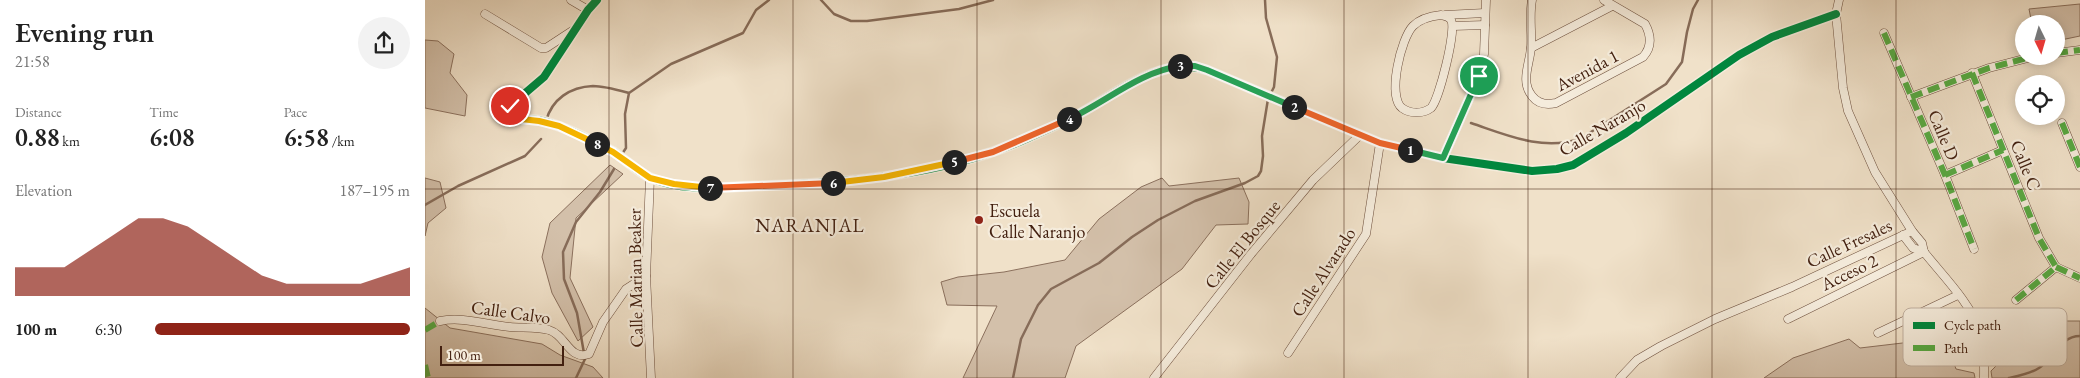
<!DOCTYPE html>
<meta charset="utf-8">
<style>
body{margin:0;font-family:"EB Garamond",serif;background:#f2f2f2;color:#222;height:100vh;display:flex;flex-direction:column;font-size:19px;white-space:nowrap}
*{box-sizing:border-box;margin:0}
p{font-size:16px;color:#767676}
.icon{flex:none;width:28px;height:28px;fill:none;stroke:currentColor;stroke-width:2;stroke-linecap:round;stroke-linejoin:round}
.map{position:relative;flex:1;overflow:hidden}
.drawer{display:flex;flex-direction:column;background:#fff;width:425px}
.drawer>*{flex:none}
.needle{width:32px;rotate:175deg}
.fabs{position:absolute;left:1590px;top:15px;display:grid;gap:10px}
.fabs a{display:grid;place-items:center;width:50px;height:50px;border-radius:50%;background:#fff;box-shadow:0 2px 12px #0003;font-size:25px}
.scale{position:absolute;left:15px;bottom:12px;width:124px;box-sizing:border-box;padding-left:5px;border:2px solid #432010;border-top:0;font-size:14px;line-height:18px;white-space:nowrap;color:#432010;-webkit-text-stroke:4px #f5ecdc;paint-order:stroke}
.pin{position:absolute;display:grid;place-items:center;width:42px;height:42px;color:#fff;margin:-21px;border:2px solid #fff;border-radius:50%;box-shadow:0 1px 5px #0007}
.km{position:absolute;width:25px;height:25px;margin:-12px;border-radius:50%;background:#222;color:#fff;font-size:14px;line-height:25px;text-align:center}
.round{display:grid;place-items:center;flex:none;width:52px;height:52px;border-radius:26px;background:#f2f2f2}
.summary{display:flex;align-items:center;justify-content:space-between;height:85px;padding:0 15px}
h1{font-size:28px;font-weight:600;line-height:38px}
.figures{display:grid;grid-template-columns:repeat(3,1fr);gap:8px;height:85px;padding:5px 15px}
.figures div{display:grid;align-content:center}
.figures b{font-size:25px;font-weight:600}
.figures small{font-size:14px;font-weight:400}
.figures p{font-size:14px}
.chart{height:140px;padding:10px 15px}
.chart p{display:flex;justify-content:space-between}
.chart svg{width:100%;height:90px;margin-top:5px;fill:#8f2418;opacity:.7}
ul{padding:0 15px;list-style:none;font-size:16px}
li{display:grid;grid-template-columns:80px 60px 1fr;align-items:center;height:38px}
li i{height:12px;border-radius:6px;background:#8f2418}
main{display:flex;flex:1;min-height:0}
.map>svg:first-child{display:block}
.green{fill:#d3c0aa;stroke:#8b705d}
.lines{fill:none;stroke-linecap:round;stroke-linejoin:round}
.stream{stroke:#876c59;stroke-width:2.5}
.minor-casing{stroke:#6e503e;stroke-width:9}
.minor{stroke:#f5ecdc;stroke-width:8}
.quiet{stroke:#56aa42;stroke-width:6;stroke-dasharray:12 6;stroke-linecap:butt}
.cycleway-casing{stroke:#f5ecdc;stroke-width:11}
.cycleway{stroke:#00873e;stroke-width:8}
.split-1-casing{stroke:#fff;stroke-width:10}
.split-2-casing{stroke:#fff;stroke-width:10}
.split-3-casing{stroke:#fff;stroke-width:10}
.split-4-casing{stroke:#fff;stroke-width:10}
.split-5-casing{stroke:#fff;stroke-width:10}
.split-6-casing{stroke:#fff;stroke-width:10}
.split-7-casing{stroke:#fff;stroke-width:10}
.split-8-casing{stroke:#fff;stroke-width:10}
.split-9-casing{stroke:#fff;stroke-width:10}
.split-1{stroke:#22a559;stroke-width:6}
.split-2{stroke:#f0652b;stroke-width:6}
.split-3{stroke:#22a559;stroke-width:6}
.split-4{stroke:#22a559;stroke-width:6}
.split-5{stroke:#f0652b;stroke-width:6}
.split-6{stroke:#f5b400;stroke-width:6}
.split-7{stroke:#f0652b;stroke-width:6}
.split-8{stroke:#f5b400;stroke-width:6}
.split-9{stroke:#f5b400;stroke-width:6}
.grid{fill:none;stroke:#432010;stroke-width:1;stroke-opacity:0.55}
.poi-dot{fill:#8f2418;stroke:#f5ecdc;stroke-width:2}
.labels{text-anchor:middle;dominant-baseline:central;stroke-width:4.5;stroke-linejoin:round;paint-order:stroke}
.street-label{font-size:18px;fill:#432010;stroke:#f5ecdc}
.poi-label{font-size:18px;fill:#432010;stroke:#f5ecdc;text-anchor:start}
.neighbourhood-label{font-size:19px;letter-spacing:1px;fill:#432010;stroke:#f5ecdc}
.key{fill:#f5ecdc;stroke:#c0af9f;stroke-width:1}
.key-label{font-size:14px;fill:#432010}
</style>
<main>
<section class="drawer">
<div class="summary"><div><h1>Evening run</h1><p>21:58</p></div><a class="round"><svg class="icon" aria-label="share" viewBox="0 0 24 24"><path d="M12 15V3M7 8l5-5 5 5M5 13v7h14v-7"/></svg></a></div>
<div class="figures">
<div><p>Distance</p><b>0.88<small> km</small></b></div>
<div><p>Time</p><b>6:08</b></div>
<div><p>Pace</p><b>6:58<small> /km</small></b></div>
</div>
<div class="chart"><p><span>Elevation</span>187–195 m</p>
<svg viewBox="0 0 160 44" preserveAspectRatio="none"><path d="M0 44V30L10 30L20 30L30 22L40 14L50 6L60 6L70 10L80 18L90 26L100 34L110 38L120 38L130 38L140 38L150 34L160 30V44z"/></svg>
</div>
<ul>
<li><b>100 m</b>6:30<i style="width:100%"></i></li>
</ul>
</section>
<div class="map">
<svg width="1655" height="378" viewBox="0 0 1655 378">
<rect width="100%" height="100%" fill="#f0e1c9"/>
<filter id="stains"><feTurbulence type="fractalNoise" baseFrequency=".004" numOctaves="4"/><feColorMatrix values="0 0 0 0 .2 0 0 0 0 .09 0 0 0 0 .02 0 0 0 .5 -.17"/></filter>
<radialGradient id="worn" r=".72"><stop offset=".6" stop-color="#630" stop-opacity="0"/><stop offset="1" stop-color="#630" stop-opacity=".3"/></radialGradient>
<g class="green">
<path d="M1655 4V36L1631 41V24H1607L1604 9Z"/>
<path d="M0 40 13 41 29 54 25 73 42 95 40 116 0 108Z"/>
<path d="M185 165 198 174 151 218 145 278 168 327 153 341 127 293 117 257 125 223Z"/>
<path d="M0 178 15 182 21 208 3 223 0 236Z"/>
<path d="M737 178 744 186 814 178 824 202 823 224 791 225 757 269 651 346 640 378H538L572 306 522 305 516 282 533 277 579 272 640 260 674 219 716 187Z"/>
<path d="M0 308 25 328 117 344 135 355 168 367 178 378H0Z"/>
<path d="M1639 321H1655V378H1567L1566 371 1577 360 1596 356Z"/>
<path d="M1520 338 1531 369 1549 373 1550 378H1339L1368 358 1424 339 1435 348Z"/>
</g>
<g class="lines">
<g class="stream">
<path d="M396 0 409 14 426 21H442L534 9 568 0"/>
<path d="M121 121C127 99 145 87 168 86 179 86 193 90 204 93"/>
<path d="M1046 123C1082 135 1116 151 1155 139L1241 84 1257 62 1262 32 1268 9 1273 0"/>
<path d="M197 154 201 148 200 114 204 93 246 64 318 33 331 10 344 0"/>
<path d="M0 205 33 186 100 156 116 139"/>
<path d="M151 378 160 359 152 313 139 279 138 252 151 222 175 192 189 169"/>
<path d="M588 378 596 339 613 305 626 289 674 263 707 237 733 220 770 201 820 183 833 176 836 171 838 156 837 136 843 99 849 87 852 57 841 18 840 0"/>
<path d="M1584 378C1594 376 1605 374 1614 368 1629 358 1635 336 1655 336"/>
</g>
<defs>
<g id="minor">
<path d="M146 0 163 10"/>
<path d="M172 0 163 10 119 77 85 106 84 114C90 121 103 119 112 120 130 123 149 132 165 140 173 144 181 148 189 152 201 160 212 172 226 178 258 192 296 187 330 186 422 183 518 176 603 138 620 130 638 123 654 114 692 93 736 55 782 70L955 143 1018 158 1107 171 1132 169 1148 165 1201 133 1314 55 1347 37 1411 14"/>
<path d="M1107 0C1104 16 1107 31 1106 47 1105 64 1095 81 1107 96 1113 104 1122 105 1131 103L1218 57C1227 47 1226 35 1220 24L1179 0"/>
<path d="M60 14 116 48H121L147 31"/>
<path d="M1016 15C1020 16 1024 16 1026 20 1032 29 1014 100 1006 108 998 114 985 114 977 108 962 96 976 38 988 26 995 19 1006 16 1016 15Z"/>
<path d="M1020 15 1060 13"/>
<path d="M1028 26 1060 25"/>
<path d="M1459 33 1520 175 1549 249"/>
<path d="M1106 48 1187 6"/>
<path d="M1631 53 1655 50"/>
<path d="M1547 73 1614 238 1631 267"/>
<path d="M1486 97 1564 68 1610 56"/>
<path d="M1637 123 1655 167"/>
<path d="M1018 158 1054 76 1059 54 1061 0"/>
<path d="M1520 175 1578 150"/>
<path d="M225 178 221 276 226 378"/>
<path d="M1487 231 1497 243 1499 252C1518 276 1545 302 1555 332 1560 347 1559 363 1559 378"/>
<path d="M1478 235 1488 248 1499 252"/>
<path d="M1631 267 1655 278"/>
<path d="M1591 300 1631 267"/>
<path d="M1363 319 1499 252"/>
<path d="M15 321C37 316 62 325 85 327 97 328 112 327 124 330 141 335 144 361 164 354L178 322 201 289 221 276"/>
<path d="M1453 333 1533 295"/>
<path d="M863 353 941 234 955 143"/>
<path d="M729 378 826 254 888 180 935 135"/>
<path d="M1195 378 1212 360 1236 346 1290 319 1367 287 1487 231 1450 172 1423 111 1418 88 1411 14 1414 0"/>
</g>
</defs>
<use href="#minor" class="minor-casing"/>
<use href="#minor" class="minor"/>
<g class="quiet">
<path d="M1459 33 1520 175 1549 249"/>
<path d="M1631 53 1655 50"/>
<path d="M1547 73 1614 238 1631 267"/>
<path d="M1486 97 1564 68 1610 56"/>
<path d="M1637 123 1655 167"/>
<path d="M1520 175 1578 150"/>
<path d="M1631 267 1655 278"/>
<path d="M1591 300 1631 267"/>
<path d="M0 330 15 321"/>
<path d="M0 365 3 378"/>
</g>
<defs>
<path id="cycleway" d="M172 0 163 10 119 77 85 106 84 114C90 121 103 119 112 120 130 123 149 132 165 140 173 144 181 148 189 152 201 160 212 172 226 178 258 192 296 187 330 186 422 183 518 176 603 138 620 130 638 123 654 114 692 93 736 55 782 70L955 143 1018 158 1107 171 1132 169 1148 165 1201 133 1314 55 1347 37 1411 14"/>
</defs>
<use href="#cycleway" class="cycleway-casing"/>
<use href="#cycleway" class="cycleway"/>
</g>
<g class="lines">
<defs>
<path id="split-1" d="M985 150 1018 158 1054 76"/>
<path id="split-2" d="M869 107 955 143 985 150"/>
<path id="split-3" d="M755 66H770L782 70 869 107"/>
<path id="split-4" d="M644 119C681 102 714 72 755 66"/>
<path id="split-5" d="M529 162 568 152 644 119"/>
<path id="split-6" d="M408 183 459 177 529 162"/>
<path id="split-7" d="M285 188 408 183"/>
<path id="split-8" d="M172 144 188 152 225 178 249 184 285 188"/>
<path id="split-9" d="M85 106 84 114 87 118 114 121 134 126 172 144"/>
</defs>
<use href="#split-1" class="split-1-casing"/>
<use href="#split-2" class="split-2-casing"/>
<use href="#split-3" class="split-3-casing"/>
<use href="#split-4" class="split-4-casing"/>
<use href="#split-5" class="split-5-casing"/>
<use href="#split-6" class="split-6-casing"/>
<use href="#split-7" class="split-7-casing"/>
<use href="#split-8" class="split-8-casing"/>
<use href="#split-9" class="split-9-casing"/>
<use href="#split-1" class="split-1"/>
<use href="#split-2" class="split-2"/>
<use href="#split-3" class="split-3"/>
<use href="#split-4" class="split-4"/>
<use href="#split-5" class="split-5"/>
<use href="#split-6" class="split-6"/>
<use href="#split-7" class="split-7"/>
<use href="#split-8" class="split-8"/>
<use href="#split-9" class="split-9"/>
</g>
<path class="grid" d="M184 0V378M368 0V378M552 0V378M736 0V378M919 0V378M1103 0V378M1287 0V378M1471 0V378M0 189H1655"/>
<circle class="poi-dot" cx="554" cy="220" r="5"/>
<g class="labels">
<g class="street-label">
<text transform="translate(1162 70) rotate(-28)">Avenida 1</text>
<text transform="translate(1177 127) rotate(-30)">Calle Naranjo</text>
<text transform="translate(1519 135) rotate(67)">Calle D</text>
<text transform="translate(1601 165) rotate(68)">Calle C</text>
<text transform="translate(1424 243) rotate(-25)">Calle Fresales</text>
<text transform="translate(817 244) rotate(-51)">Calle El Bosque</text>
<text transform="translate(898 272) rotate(-57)">Calle Alvarado</text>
<text transform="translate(1424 272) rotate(-26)">Acceso 2</text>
<text transform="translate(210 278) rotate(-91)">Calle Marian Beaker</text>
<text transform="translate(86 312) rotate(8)">Calle Calvo</text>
</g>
<g class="poi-label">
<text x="564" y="210">Escuela<tspan x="564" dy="21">Calle Naranjo</tspan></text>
</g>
<g class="neighbourhood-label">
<text x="385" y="225">NARANJAL</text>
</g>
</g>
<rect x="1478" y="308" width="164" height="58" rx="8" class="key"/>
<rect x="1488" y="322" width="22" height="7" fill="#00873e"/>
<rect x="1488" y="345" width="22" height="6" fill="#56aa42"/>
<g class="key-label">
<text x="1519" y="330">Cycle path</text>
<text x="1519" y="353">Path</text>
</g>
<rect width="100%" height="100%" filter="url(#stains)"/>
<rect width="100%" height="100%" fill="url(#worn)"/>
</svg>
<div class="fabs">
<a><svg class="needle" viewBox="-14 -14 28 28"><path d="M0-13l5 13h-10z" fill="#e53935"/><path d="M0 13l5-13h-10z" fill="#767676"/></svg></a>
<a><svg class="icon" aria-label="locate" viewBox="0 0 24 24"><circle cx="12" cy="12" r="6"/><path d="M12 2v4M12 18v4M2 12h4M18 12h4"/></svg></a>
</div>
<div class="scale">100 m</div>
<div class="pin" style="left:1054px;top:76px;background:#1e9e55"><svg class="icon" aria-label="arrive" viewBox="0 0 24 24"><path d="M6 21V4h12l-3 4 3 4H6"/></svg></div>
<div class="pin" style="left:85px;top:106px;background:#d93025"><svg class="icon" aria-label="check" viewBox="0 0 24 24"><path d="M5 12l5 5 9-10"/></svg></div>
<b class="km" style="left:985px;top:150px">1</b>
<b class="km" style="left:869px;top:107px">2</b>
<b class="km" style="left:755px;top:66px">3</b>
<b class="km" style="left:644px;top:119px">4</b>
<b class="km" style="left:529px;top:162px">5</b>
<b class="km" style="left:408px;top:183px">6</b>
<b class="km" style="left:285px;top:188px">7</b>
<b class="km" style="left:172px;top:144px">8</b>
</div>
</main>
